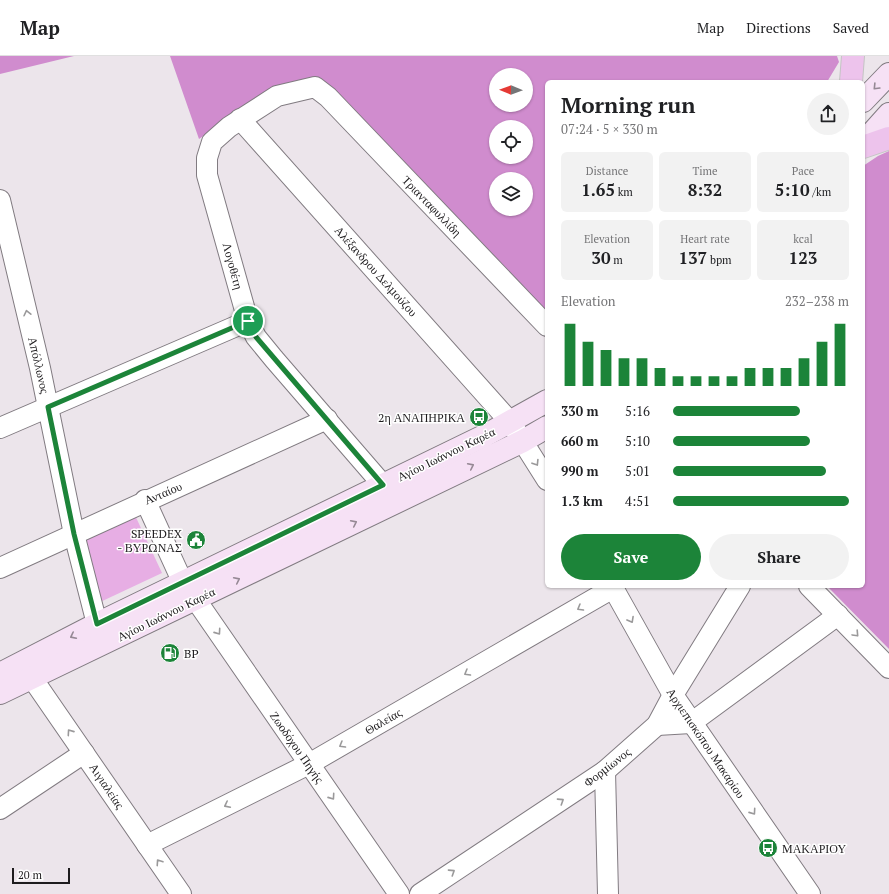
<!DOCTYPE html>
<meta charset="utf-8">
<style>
body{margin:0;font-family:"PT Serif",serif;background:#f2f2f2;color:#202124;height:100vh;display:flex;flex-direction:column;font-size:15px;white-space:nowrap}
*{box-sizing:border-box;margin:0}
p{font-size:13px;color:#757577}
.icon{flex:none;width:22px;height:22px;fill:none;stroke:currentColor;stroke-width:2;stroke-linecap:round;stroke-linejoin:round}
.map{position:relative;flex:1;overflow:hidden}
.details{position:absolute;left:545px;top:24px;width:320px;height:508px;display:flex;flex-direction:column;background:#fff;border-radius:6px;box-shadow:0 1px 3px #0004}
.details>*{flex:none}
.needle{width:26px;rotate:271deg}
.tools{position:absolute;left:489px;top:12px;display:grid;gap:8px}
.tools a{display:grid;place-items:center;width:44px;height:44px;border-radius:50%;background:#fff;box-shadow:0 1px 3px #0004;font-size:20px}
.scale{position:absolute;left:12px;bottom:10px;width:58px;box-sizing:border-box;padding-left:4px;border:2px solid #1e1c1e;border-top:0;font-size:11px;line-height:14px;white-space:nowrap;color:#1e1c1e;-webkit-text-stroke:3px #fff;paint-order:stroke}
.pin{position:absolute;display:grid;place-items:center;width:34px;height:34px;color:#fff;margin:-17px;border:2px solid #fff;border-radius:50%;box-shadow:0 1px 4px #0007}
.round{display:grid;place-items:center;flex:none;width:42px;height:42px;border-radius:21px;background:#f2f2f2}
.headline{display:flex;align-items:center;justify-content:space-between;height:68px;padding:0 16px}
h1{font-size:22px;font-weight:700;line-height:30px}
.stats{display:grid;grid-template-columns:repeat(3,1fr);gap:6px;height:68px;padding:4px 16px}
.stats div{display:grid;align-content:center;border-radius:6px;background:#f2f2f2;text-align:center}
.stats b{font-size:17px;font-weight:700}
.stats small{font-size:11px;font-weight:400}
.stats p{font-size:11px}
.chart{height:112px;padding:8px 16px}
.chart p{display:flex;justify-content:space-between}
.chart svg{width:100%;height:72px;margin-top:4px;stroke:#1c8439;stroke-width:6}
.action{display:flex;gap:8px;margin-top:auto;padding:8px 16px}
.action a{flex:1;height:46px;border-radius:24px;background:#1c8439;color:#fff;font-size:16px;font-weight:700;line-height:46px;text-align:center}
.action a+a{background:#f2f2f2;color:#202124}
ul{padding:0 16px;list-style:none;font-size:13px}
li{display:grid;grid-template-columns:64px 48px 1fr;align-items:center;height:30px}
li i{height:10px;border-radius:5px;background:#1c8439}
header{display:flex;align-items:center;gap:24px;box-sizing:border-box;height:56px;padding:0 20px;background:#fff;border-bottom:1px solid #e0e0e0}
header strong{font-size:19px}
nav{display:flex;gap:22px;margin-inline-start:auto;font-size:14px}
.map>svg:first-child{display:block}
.green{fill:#e7aee4}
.forest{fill:#d08cce;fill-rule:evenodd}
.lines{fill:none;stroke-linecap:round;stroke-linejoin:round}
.street-casing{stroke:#817b81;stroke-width:22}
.secondary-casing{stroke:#817b81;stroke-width:24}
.primary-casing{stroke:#c4c4c4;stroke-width:24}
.street{stroke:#fff;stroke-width:20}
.secondary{stroke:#f6e1f5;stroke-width:22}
.primary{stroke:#edc3ec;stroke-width:22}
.oneway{stroke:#958894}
.oneway2{stroke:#9a999a}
.route-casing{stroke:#fff;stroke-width:8}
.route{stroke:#1c8439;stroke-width:5}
.labels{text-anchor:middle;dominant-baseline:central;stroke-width:3;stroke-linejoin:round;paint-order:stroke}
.street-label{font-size:12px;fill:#1e1c1e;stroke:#fff}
.poi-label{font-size:12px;fill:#1e1c1e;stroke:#fff;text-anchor:end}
</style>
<header>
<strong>Map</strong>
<nav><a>Map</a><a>Directions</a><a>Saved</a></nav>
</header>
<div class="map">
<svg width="889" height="838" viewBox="0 0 889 838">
<rect width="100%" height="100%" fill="#ece5eb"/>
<path class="green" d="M133 455 162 517 96 548 82 478Z"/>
<g class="forest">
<path d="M0 0H74L0 18Z"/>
<path d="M170 0H837L839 6 827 26H547V259L327 32 236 57 199 83ZM496 19H526V49H496ZM496 71H526V101H496ZM496 123H526V153H496Z"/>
<path d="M889 95V593L827 530H863V110L878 100Z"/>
</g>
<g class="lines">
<defs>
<g id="street">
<path d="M240 63 511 367 547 424"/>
<path d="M0 144 40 312 74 478 97 568"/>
<path d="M0 372 248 265"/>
<path d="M383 429 274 303 256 281 248 265 207 119V102L212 86 229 71 277 40 315 31 328 41 547 270"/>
<path d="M145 444 183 527"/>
<path d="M0 512 327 363"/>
<path d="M612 530 673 639 810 838"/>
<path d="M809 530 889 612"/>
<path d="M196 544 399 838"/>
<path d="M32 622 181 838"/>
<path d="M657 669 691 667 838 559"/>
<path d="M605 715 608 838"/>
<path d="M0 753 84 697"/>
<path d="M147 789 309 708 613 532"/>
<path d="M420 838 605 715 657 669 673 639 740 530"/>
</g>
<g id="secondary">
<path d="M863 45 889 18"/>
<path d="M863 87 889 58"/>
<path d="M0 618 97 568 486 379 547 345"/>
<path d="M0 637 523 385 547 371"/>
</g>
<g id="primary">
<path d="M851 26 853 0"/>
<path d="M863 91 889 82"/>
</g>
</defs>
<use href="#street" class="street-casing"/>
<use href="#secondary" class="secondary-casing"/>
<use href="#primary" class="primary-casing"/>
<use href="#street" class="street"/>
<use href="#secondary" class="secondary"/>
<use href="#primary" class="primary"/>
</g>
<defs><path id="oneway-chevron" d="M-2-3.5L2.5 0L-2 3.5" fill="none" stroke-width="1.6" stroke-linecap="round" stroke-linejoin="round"/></defs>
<g class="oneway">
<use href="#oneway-chevron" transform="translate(876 31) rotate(134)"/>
<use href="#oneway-chevron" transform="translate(471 410) rotate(-26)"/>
<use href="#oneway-chevron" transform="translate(354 467) rotate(-26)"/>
<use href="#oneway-chevron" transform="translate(237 524) rotate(-26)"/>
<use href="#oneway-chevron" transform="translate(73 580) rotate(153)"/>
</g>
<g class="oneway2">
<use href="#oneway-chevron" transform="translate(27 257) rotate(-103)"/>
<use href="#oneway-chevron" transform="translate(536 407) rotate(58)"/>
<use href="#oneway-chevron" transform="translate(580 552) rotate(150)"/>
<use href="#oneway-chevron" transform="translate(631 564) rotate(61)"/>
<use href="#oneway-chevron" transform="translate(218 576) rotate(55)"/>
<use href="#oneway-chevron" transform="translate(856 578) rotate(47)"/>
<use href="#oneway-chevron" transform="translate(467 617) rotate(150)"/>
<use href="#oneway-chevron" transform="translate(70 676) rotate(-125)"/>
<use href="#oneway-chevron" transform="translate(342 689) rotate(150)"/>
<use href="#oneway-chevron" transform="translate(332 741) rotate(55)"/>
<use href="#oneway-chevron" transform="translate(561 745) rotate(-33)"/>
<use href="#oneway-chevron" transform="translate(227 749) rotate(153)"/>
<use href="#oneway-chevron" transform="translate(753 756) rotate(55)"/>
<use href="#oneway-chevron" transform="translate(159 806) rotate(-124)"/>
<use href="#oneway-chevron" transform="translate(452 816) rotate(-33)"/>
</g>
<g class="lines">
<defs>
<path id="route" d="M248 265 256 281 274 302 383 429 97 568 74 478 48 351Z"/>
</defs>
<use href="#route" class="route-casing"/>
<use href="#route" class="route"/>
</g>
<defs>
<symbol id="bus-disc" viewBox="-11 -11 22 22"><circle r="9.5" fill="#1c8439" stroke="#fff"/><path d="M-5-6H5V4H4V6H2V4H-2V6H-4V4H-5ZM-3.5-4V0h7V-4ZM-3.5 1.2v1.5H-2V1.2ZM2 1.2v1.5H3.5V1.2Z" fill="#fff"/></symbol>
<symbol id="civic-disc" viewBox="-11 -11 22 22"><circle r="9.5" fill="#1c8439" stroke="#fff"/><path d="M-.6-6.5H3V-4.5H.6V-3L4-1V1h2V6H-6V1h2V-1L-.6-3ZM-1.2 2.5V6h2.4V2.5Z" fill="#fff"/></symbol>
<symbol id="fuel-disc" viewBox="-11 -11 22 22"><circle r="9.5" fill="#1c8439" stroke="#fff"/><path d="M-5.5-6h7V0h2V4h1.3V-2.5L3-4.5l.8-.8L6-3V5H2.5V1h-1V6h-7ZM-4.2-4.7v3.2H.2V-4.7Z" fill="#fff"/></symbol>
</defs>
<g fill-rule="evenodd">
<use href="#bus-disc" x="468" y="350" width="22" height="22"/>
<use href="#civic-disc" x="185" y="473" width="22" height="22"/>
<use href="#fuel-disc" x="159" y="586" width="22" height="22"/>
<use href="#bus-disc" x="757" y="781" width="22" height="22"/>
</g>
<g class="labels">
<g class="street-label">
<text transform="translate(432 150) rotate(46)">Τριανταφυλλίδη</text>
<text transform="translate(233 210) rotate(75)">Λογοθέτη</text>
<text transform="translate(376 215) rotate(48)">Αλέξανδρου Δελμούζου</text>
<text transform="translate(39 309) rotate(77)">Απόλλωνος</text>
<text transform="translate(446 398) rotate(-26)">Αγίου Ιωάννου Καρέα</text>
<text transform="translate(163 437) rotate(-23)">Ανταίου</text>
<text transform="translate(166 558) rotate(-26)">Αγίου Ιωάννου Καρέα</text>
<text transform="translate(383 665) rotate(-30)">Θαλείας</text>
<text transform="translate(706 687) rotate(56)">Αρχιεπισκόπου Μακαρίου</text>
<text transform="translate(297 691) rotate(55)">Ζωοδόχου Πηγής</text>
<text transform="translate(607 711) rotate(-38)">Φορμίωνος</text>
<text transform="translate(107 730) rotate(56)">Αιγιαλείας</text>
</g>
<g class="poi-label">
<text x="465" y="361">2η ΑΝΑΠΗΡΙΚΑ</text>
<text x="182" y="477">SPEEDEX<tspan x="182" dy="14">- ΒΥΡΩΝΑΣ</tspan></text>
<text x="184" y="597" text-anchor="start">BP</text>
<text x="782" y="792" text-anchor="start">ΜΑΚΑΡΙΟΥ</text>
</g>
</g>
</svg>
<div class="tools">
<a><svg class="needle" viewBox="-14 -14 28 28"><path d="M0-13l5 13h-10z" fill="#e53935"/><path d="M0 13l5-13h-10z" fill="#757577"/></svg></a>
<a><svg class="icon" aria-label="locate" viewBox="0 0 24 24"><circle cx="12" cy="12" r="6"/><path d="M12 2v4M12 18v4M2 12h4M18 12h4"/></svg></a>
<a><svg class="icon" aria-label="layers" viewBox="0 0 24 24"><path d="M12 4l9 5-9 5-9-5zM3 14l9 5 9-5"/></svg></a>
</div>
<div class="scale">20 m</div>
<div class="pin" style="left:248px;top:265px;background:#1e9e55"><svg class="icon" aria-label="arrive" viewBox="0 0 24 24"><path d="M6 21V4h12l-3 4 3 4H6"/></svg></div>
<section class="details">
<div class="headline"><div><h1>Morning run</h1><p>07:24 · 5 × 330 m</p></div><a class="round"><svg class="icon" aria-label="share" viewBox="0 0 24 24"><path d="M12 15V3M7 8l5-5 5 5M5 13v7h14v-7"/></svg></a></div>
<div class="stats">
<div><p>Distance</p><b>1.65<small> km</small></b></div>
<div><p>Time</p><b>8:32</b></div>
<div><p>Pace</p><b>5:10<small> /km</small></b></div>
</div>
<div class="stats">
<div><p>Elevation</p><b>30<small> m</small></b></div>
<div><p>Heart rate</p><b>137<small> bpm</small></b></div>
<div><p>kcal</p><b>123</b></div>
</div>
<div class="chart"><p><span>Elevation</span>232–238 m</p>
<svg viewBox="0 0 160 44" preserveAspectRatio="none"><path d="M5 44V6M15 44V17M25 44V22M35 44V27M45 44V27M55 44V33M65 44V38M75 44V38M85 44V38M95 44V38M105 44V33M115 44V33M125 44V33M135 44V27M145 44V17M155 44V6"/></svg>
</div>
<ul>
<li><b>330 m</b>5:16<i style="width:72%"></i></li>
<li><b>660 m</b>5:10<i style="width:78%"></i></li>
<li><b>990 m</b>5:01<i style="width:87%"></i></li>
<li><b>1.3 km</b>4:51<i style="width:100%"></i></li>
</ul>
<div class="action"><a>Save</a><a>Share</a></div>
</section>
</div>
